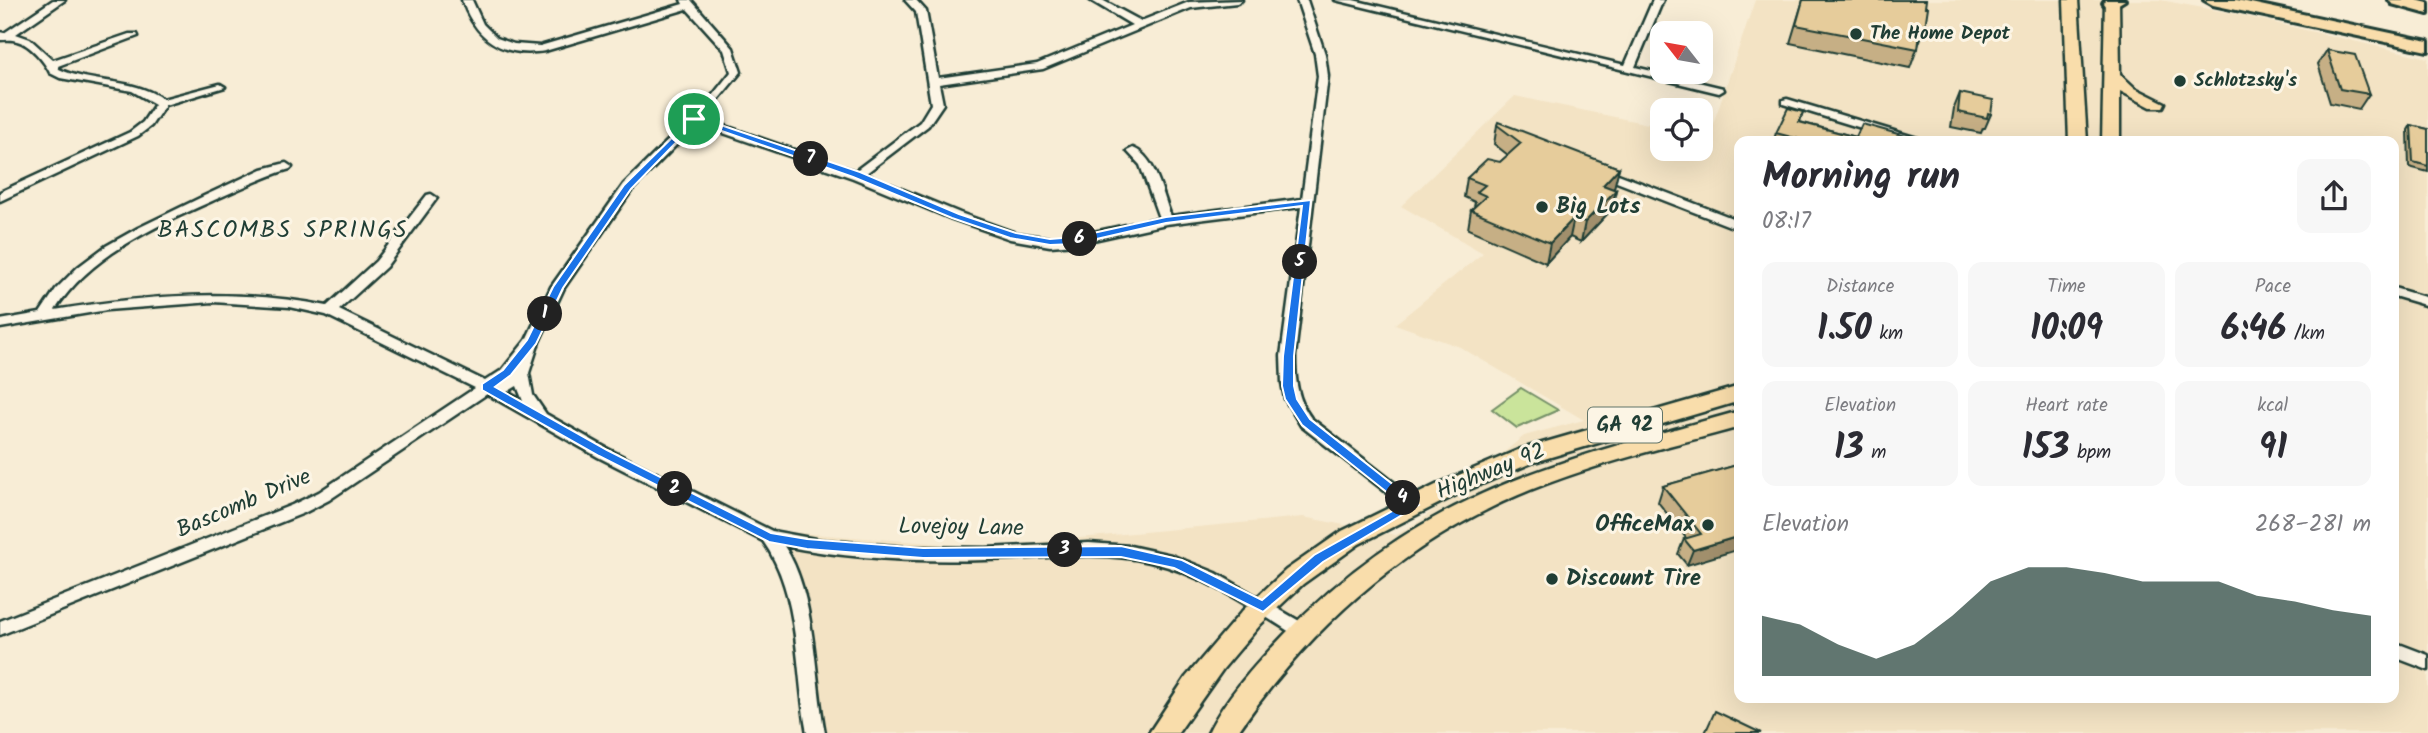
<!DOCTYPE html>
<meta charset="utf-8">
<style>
body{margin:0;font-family:Kalam,sans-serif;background:#f7f7f7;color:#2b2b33;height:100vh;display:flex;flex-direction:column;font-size:26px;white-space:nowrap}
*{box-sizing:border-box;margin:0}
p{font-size:23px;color:#7c7c81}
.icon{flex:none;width:38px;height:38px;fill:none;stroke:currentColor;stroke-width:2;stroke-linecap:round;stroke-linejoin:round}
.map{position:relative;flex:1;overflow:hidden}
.panel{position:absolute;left:1734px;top:136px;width:665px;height:567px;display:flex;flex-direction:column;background:#fff;border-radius:14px;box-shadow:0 7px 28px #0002}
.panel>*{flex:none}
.needle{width:46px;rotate:301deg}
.buttons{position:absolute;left:1650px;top:21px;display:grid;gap:14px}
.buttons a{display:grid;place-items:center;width:63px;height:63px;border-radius:14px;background:#fff;box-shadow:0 7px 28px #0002;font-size:35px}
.pin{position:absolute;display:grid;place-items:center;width:60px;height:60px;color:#fff;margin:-30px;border:4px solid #fff;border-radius:50%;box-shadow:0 2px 7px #0007}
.km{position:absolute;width:35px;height:35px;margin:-18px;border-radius:50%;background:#222;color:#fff;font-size:19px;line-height:35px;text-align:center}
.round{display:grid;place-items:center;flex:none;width:74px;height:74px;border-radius:14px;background:#f7f7f7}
.headline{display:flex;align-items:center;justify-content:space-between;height:119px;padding:0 28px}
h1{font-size:38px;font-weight:600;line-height:52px}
.stats{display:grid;grid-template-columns:repeat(3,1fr);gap:10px;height:119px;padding:7px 28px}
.stats div{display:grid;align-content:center;border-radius:14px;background:#f7f7f7;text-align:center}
.stats b{font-size:35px;font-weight:600}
.stats small{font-size:19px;font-weight:400}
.stats p{font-size:19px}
.chart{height:196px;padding:14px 28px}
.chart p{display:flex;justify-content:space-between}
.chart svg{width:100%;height:126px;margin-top:7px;fill:#1f3d34;opacity:.7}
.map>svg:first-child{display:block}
.built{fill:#f3e3c4;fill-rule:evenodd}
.green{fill:#cae49b;stroke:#749068;stroke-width:2}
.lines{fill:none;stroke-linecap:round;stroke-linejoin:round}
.minor-casing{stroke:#1f3d34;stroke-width:5}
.primary-casing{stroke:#1f3d34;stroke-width:5}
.motorway-casing{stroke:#1f3d34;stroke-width:6}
.minor{fill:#fcf5e5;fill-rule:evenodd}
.primary{fill:#f9ddab;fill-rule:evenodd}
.motorway{fill:#f9ddab;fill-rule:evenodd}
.wall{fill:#c6af85;stroke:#1f3d34;stroke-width:2}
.shaded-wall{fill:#a18f6c;stroke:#1f3d34;stroke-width:2}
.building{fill:#e6cc9b;stroke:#1f3d34;stroke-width:2}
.route{fill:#1a73e8;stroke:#fff;stroke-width:2;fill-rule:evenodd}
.poi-dot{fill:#1f3d34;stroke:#fcf5e5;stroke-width:2.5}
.labels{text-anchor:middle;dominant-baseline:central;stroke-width:6;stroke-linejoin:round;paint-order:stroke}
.far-poi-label{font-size:19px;font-weight:bold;fill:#1f3d34;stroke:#fcf5e5;text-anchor:start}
.shield{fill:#fcf5e5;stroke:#617469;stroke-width:2}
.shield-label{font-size:21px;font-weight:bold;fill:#1f3d34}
.poi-label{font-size:23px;font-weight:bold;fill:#1f3d34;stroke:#fcf5e5;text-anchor:start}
.street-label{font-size:23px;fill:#1f3d34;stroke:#fcf5e5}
.neighbourhood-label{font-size:24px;letter-spacing:2px;fill:#1f3d34;stroke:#fcf5e5}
</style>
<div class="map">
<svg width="2428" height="733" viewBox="0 0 2428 733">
<rect width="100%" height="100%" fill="#f8edd6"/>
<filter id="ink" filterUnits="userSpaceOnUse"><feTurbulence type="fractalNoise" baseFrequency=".0143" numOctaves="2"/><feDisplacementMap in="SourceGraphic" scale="14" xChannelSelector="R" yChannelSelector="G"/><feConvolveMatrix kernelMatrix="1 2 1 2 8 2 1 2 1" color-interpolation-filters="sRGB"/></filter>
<g filter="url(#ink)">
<path class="built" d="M1755 0H2160L2236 14 2428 58V733H824L795 638 772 531 985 547 1303 517 1396 535 1421 520 1524 436 1584 420 1460 347 1395 324 1483 253 1401 206 1515 96 1662 127V149H1701V135L1709 136ZM1740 142H2394V698H1740Z"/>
<path class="green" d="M1521 388 1558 410 1517 428 1492 409Z"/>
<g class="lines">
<defs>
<g id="minor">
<path d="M53 0H65L16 34 30 39 53 60 129 34H137L138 36 58 66 59 69C93 85 131 77 163 99L220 84 225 87 165 105 151 126 138 136 0 201V192L130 132 143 122 155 104 132 91 60 78 50 73C45 62 30 44 17 41 11 39 6 40 0 40V32L4 33Z"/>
<path d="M462 0H472L483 24 497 38 514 44 540 46 683 4 681 0H691L733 48 741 72 703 118 855 171 920 122 931 104 916 12 905 0H916L926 11 938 78 1037 64 1132 25 1090 0H1102L1141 21 1189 2 1242 0 1237 3 1191 8 1043 69 939 84 943 104 928 126 865 174 960 213 1016 233 1050 238 1075 236 1159 218 1140 165 1127 151 1133 148C1156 157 1162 194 1171 216L1302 199 1318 76 1315 54 1297 0H1307L1325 54 1328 76 1295 356C1295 379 1297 399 1311 418L1418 501 1421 505 1418 509H1408L1301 426 1285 399 1282 383 1281 356 1301 207 1166 224 1075 244 1050 246 1010 239 952 219 853 178 697 124 632 190 564 288 539 342 529 373 533 395 546 414 608 449 772 531 821 540 905 547 986 548 1089 543 1130 546 1171 555 1216 573 1308 626 1310 631 1308 636 1302 638 1296 636C1250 607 1203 574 1150 562 1096 550 1040 559 985 560 918 562 850 559 784 546 816 592 814 678 825 733H807C795 670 801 595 763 541L598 457 487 394 329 500 304 513 0 635V621L292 505 319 492 475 388 326 315 290 307 213 302 107 310 0 328V320L40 313 56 289 78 267 106 246 138 228 204 196 262 169 286 163 292 167 290 169C266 176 244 187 221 197 161 224 91 253 55 310 146 295 237 288 327 306L376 261 427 195 431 194 437 198 386 267 339 310 485 381 502 370 526 340 551 287 624 184 708 101 731 72 724 50 687 9 545 51C502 58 476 39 462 0ZM517 386 523 401 507 392Z"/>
<path d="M1335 0H1353L1625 65 1653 0H1663L1635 67 1723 88 1724 90 1719 93Z"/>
<path d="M1787 99 1924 140 1926 142H1907L1783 104V100Z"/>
<path d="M1600 167 1740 221V230L1596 174V168Z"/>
<path d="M2394 288 2428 298V306L2394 296Z"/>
<path d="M2394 642 2428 655V670L2394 657Z"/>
</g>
<g id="primary">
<path d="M2064 0H2078L2087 142H2069Z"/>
<path d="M2105 0H2119L2120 74 2135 88 2165 103 2163 107H2151L2120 91V142H2102Z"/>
<path d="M1740 386V401L1534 462 1456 495 1359 544 1303 584 1261 624 1223 669 1178 733H1149L1186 677 1243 610 1286 570 1342 531 1440 483 1518 450Z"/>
<path d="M1740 411V427C1675 445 1609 460 1546 484 1417 532 1315 620 1237 733H1208C1225 698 1256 664 1283 636 1420 492 1556 462 1740 411Z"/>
</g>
<g id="motorway">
<path d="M2105 0H2125L2112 8 2106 7 2103 3Z"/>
<path d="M2204 0H2237L2428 41V51L2213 5Z"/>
<path d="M2389 0H2416L2428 3V14L2392 4Z"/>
</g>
</defs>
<use href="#minor" class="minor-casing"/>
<use href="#primary" class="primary-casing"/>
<use href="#motorway" class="motorway-casing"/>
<use href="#minor" class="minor"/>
<use href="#primary" class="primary"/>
<use href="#motorway" class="motorway"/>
</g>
<g class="wall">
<path d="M1803 0 1925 7V27L1910 68 1790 43Z"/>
<path d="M2327 50 2369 94 2359 109 2330 103 2318 64Z"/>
<path d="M1960 93 1991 114 1985 128H1983L1981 133 1951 127 1954 108Z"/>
<path d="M1803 112 1800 122 1856 137 1908 142H1773L1776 133Z"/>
<path d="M1497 125 1619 168 1613 189 1616 190 1611 210 1581 242 1570 237 1546 263 1468 229 1471 210 1474 207 1475 202 1464 197 1467 178 1500 162 1508 155 1494 144Z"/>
<path d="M2411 125 2428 129V172L2409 167 2408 130Z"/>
<path d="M1740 464 1687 565 1678 554 1684 539 1686 538 1658 502 1663 486Z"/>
</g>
<g class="shaded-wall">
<path d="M1619 168 1614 188 1599 205 1603 185Z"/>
<path d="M1616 190 1611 210 1581 242 1585 222Z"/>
<path d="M1574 218 1570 237 1546 263 1550 243Z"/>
<path d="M1740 536V549L1687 565 1693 550Z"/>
</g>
<g class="building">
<path d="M1803 0H1926L1925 7H1928L1925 27 1921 26 1918 49 1796 25Z"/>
<path d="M2327 50 2355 55 2369 94 2340 89Z"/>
<path d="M1960 93 1993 100 1991 114 1988 113 1987 118 1958 112Z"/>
<path d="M1788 108 1803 112 1799 122 1856 137 1862 124 1909 137 1908 142H1810L1776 133Z"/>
<path d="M1498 122 1619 168 1603 185 1616 190 1585 222 1574 218 1550 243 1471 210 1486 196 1477 192 1485 185 1467 178 1487 159 1500 162 1521 143 1497 125Z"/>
<path d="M2411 125 2428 129V166L2413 162Z"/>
<path d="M1740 464V536L1693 550 1684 539 1701 534 1663 486Z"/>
<path d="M1715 711 1761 733H1705Z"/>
</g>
</g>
<path class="route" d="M694 116 860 172 959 214 1016 233 1050 239 1075 237 1166 217 1311 200 1294 356V386L1297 399 1310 419 1419 505 1323 562 1263 612 1174 568 1121 557 923 558 807 549 769 542 599 456 482 390V384L503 370 527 340 553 287 624 185ZM696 122 853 177 952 218 1010 238 1050 245 1075 244 1166 223 1302 206 1283 356 1282 386 1285 399 1302 425 1403 505 1314 555 1262 600 1182 560 1121 546 923 548 807 539 771 533 607 450 495 387 511 375 536 344 563 288 631 189Z"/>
<g class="poi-dot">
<circle cx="1856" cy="34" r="7"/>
<circle cx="2180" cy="81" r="7"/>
<circle cx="1542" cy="207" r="7"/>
<circle cx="1708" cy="525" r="7"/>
<circle cx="1552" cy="579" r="7"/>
</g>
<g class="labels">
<g class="far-poi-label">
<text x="1870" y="34">The Home Depot</text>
<text x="2194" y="81">Schlotzsky's</text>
</g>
<rect class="shield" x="1588" y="407.5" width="74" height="35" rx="5"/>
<g class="shield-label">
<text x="1625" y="425">GA 92</text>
</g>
<g class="poi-label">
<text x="1556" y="207">Big Lots</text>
<text x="1694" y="525" text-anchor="end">OfficeMax</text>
<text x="1566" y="579">Discount Tire</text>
</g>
<g class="street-label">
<text transform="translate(1491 472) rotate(-22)">Highway 92</text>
<text transform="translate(244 504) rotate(-23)">Bascomb Drive</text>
<text transform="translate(961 528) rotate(1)">Lovejoy Lane</text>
</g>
<g class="neighbourhood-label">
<text x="283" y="230">BASCOMBS SPRINGS</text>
</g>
</g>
</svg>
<div class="buttons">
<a><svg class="needle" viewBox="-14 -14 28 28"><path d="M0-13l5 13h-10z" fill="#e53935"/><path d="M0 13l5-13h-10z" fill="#7c7c81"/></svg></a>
<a><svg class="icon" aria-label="locate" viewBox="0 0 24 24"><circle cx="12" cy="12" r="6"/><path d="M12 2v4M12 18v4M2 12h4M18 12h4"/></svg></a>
</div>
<div class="pin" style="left:694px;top:119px;background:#1e9e55"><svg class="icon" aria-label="arrive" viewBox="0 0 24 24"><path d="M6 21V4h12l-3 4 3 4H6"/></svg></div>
<b class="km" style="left:545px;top:314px">1</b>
<b class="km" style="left:675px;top:489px">2</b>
<b class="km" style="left:1065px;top:550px">3</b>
<b class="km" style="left:1403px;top:498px">4</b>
<b class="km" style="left:1300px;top:262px">5</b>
<b class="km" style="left:1080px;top:239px">6</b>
<b class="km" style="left:811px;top:159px">7</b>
<section class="panel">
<div class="headline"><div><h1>Morning run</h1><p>08:17</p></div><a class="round"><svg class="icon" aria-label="share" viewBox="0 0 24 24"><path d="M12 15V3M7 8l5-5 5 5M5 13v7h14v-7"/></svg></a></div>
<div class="stats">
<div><p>Distance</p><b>1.50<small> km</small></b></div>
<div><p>Time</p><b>10:09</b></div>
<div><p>Pace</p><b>6:46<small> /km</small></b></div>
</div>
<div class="stats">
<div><p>Elevation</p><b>13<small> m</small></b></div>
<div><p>Heart rate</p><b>153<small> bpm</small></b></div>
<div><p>kcal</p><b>91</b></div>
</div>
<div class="chart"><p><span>Elevation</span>268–281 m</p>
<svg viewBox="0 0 160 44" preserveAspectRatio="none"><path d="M0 44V23L10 26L20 33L30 38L40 33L50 23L60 11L70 6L80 6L90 8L100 11L110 11L120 11L130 16L140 18L150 21L160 23V44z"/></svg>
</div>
</section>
</div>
